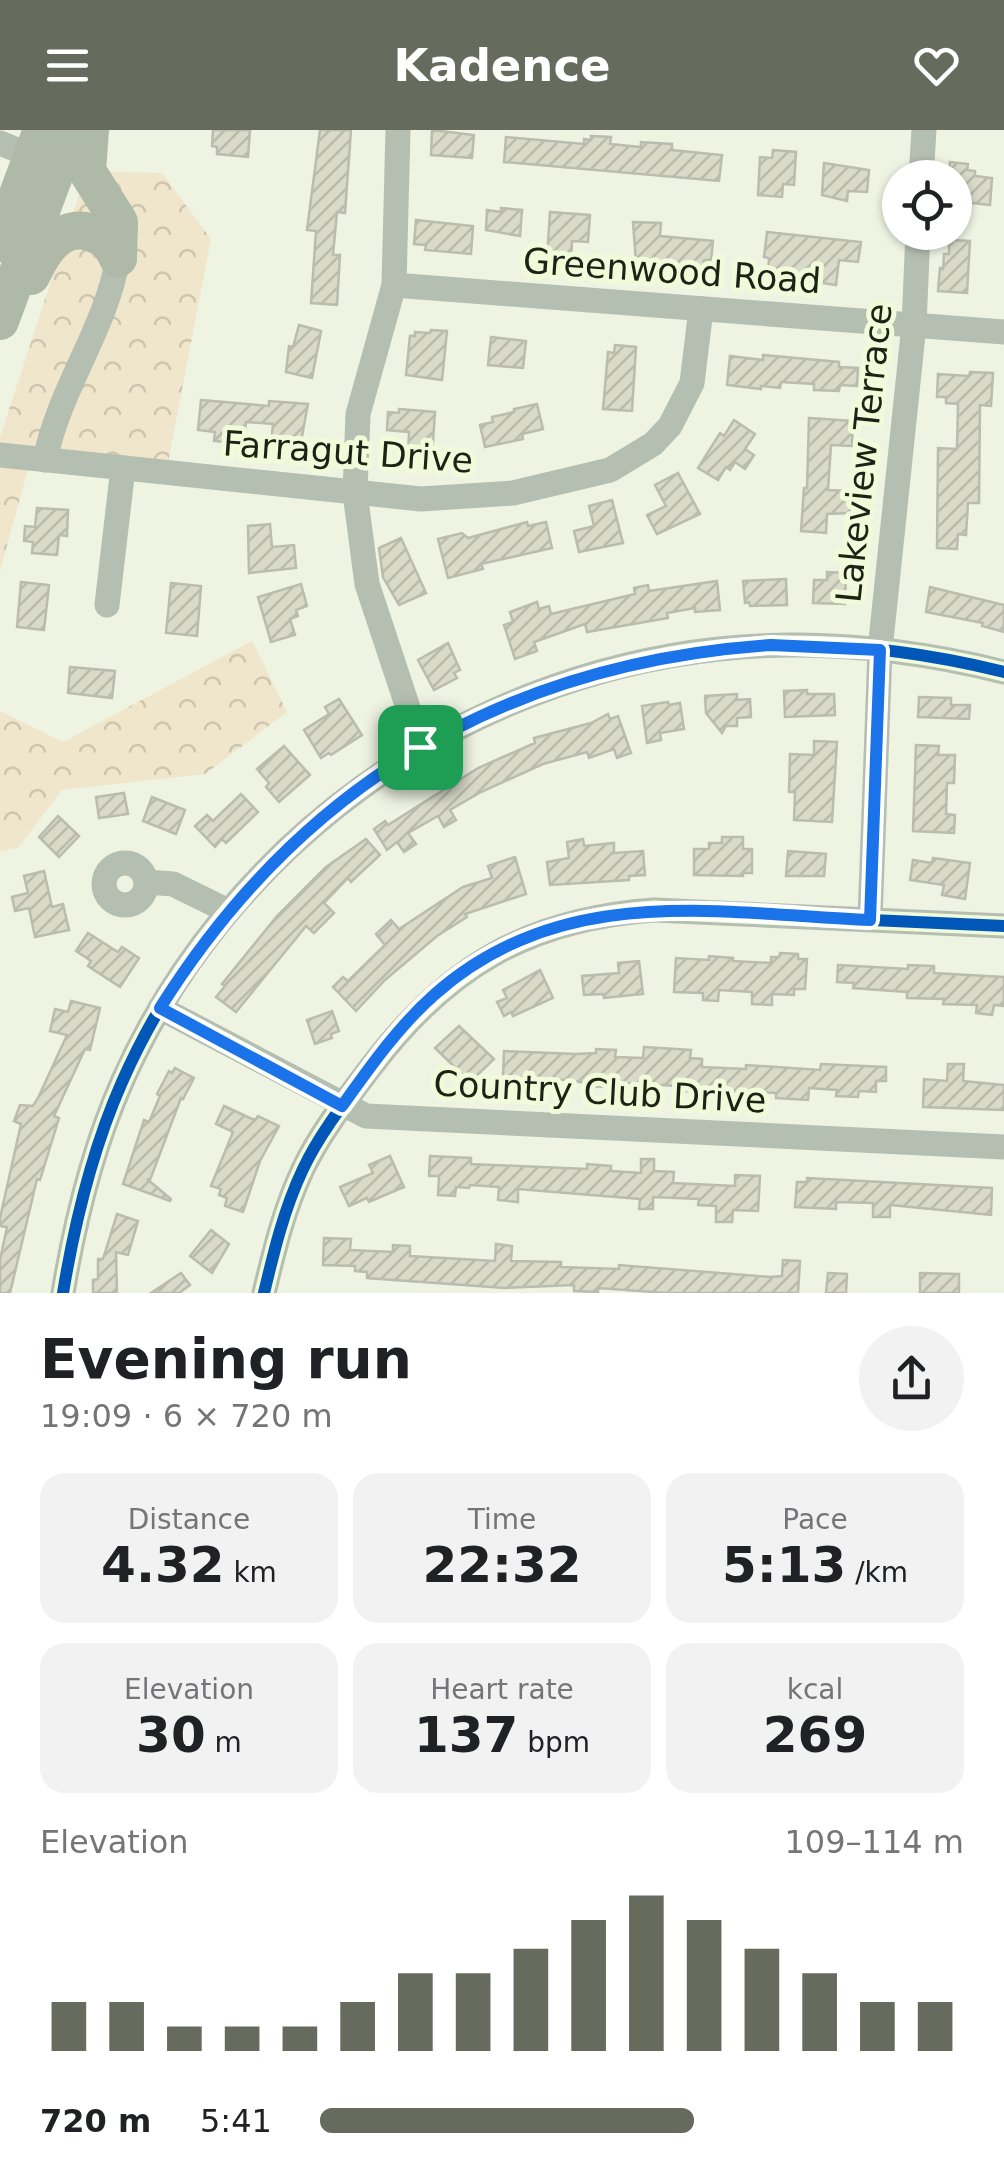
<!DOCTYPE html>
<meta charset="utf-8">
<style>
body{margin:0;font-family:"DejaVu Sans",sans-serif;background:#f2f2f2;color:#202124;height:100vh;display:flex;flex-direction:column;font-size:38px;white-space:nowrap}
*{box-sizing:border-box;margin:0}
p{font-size:32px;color:#757577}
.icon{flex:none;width:55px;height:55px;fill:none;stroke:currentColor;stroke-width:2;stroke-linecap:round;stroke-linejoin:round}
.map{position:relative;height:1163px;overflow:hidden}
.details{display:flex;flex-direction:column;background:#fff;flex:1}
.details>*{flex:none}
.fabs{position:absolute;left:882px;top:30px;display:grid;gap:20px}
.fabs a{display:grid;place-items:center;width:90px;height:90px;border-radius:50%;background:#fff;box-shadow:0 2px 8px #0004;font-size:50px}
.pin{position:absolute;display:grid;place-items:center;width:85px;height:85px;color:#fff;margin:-42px;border-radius:20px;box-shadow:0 5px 15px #0006}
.round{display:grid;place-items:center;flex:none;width:105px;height:105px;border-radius:52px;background:#f2f2f2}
.overview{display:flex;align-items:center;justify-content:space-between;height:170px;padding:0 40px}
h1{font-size:55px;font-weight:600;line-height:75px}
.stats{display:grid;grid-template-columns:repeat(3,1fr);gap:15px;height:170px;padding:10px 40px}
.stats div{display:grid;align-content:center;border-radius:25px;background:#f2f2f2;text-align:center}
.stats b{font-size:50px;font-weight:600}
.stats small{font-size:28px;font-weight:400}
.stats p{font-size:28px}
.chart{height:280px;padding:20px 40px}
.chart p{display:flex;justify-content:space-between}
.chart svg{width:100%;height:180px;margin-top:10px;stroke:#676b5d;stroke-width:6}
ul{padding:0 40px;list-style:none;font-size:32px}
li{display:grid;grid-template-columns:160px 120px 1fr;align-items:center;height:75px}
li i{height:25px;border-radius:12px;background:#676b5d}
header{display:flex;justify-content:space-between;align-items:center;height:130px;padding:0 40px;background:#676b5d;color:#fff;font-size:45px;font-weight:600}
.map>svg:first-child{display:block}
.forest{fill:url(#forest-crowns)}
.building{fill:url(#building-hatch);stroke:#babcae;stroke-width:2.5}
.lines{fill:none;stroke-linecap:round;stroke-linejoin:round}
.minor{stroke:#b4beb1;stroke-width:25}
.highway{stroke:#aeb9a8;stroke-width:38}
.cycleway-casing{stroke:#f1fbda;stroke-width:19}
.cycleway{stroke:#0057b8;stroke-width:12}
.route-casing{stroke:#fff;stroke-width:20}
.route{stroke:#1a73e8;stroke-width:12}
.labels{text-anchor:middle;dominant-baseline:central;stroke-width:10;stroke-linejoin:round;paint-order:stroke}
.street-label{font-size:35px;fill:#1e2216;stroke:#f1fbda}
</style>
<header><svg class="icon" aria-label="menu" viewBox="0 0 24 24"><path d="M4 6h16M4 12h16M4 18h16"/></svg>Kadence<svg class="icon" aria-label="heart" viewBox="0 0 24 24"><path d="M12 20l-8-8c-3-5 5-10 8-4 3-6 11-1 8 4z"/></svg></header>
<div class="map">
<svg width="1004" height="1163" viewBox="0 0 1004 1163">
<defs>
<pattern id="forest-crowns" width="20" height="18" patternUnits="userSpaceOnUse" patternTransform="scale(2.5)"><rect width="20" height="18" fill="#f0e6cb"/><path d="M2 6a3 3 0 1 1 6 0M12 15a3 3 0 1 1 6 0" fill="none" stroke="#cdc5ae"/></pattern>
<pattern id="building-hatch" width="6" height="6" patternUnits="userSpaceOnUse" patternTransform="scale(2.5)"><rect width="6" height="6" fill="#dadac9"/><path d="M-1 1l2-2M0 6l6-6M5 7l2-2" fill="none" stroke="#bbbbac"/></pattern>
</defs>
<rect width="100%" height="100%" fill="#eef3e2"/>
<g class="forest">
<path d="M87 41 162 43 211 109 166 343 31 328 0 441V307Z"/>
<path d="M252 511 287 582 205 644 62 660 18 718 0 721V581L63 612Z"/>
</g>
<g class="building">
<path d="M213 0H250L248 27 217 24V17L212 16Z"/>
<path d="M320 0H351L345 83 337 82 333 125H340L337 175 311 173 316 101 307 100Z"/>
<path d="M432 0 474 5 472 28 431 25Z"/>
<path d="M591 6 611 7 610 14 641 17V12L672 14V20L722 25 719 51 504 32 506 7 584 14V9L591 10Z"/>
<path d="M773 20 796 22 794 55 783 54 782 67 758 65 760 27 772 28Z"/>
<path d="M950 32 968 34 967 40 975 41V46L992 48 990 75 955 71V48H949Z"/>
<path d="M824 33 869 40 867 62 848 61 847 71 822 65Z"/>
<path d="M501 78 522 80 520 106 486 100 487 80 501 82Z"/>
<path d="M550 82 590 85 588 112 572 111 571 130 547 128Z"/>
<path d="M416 90 473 96 471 124 425 120 426 115 414 114Z"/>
<path d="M633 92 661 93 660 106 713 111 711 130H704L703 141 681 139V134L636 132Z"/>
<path d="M767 102 861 112 858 132 839 130 836 155 768 145 769 128 764 127Z"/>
<path d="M949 110 970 111 967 163 938 161 940 138 943 139 944 124H949Z"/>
<path d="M299 195 321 201 312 248 286 242 289 216 293 217Z"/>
<path d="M431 200 447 201 442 250 406 245 410 206H415V202L430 203Z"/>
<path d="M491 207 526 211 523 238 488 235Z"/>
<path d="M615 215 636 217 632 281 603 279 608 222 614 223Z"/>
<path d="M763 225 839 232V237L858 238 857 256 840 255 839 261 814 260V254L781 252 780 258 761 256V259L727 255 730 226 763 230Z"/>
<path d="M970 242 993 243 991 276 980 275 979 373H968L966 405 958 404 957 419 937 418 938 318 957 319 958 274 946 273V267H937L938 244 969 246Z"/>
<path d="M201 270 269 276V271L308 274 300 317 271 314 273 294 246 292 243 314 214 311 215 302 198 300Z"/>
<path d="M537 274 543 299 522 304 523 309 485 317 480 295 493 292 492 287 514 282V279Z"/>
<path d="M399 279 435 282 432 327 408 325 409 302 387 300 388 282 399 283Z"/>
<path d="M809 288 853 291 852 316 831 315 828 360 852 361 850 383 827 384 826 403 801 401 804 358H807Z"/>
<path d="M734 290 755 304 745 319 754 325 745 339 735 332 730 340 726 337 718 350 698 338 720 303 724 306Z"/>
<path d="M678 343 700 384 657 404 647 385 666 376 655 355Z"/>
<path d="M612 370 623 413 579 422 574 401 594 396 589 376Z"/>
<path d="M37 378 68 380 67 406 59 405 57 425 32 423 33 412 24 411 25 396 35 397Z"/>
<path d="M527 392 528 396 546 392 552 418 481 434 483 439 448 448 438 409 462 403 468 408Z"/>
<path d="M270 394 272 417 294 415 296 438 249 443 248 396Z"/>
<path d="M401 408 426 463 399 475 383 447 379 418Z"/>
<path d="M827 442 846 443 845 474 813 473 814 450H827Z"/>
<path d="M786 449 787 475 750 476 749 472 745 473 743 451Z"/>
<path d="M717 451 720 480 695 482V478L667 483 668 488 587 502 585 494 534 512 537 521 515 529 504 495 513 492 510 482 537 472 539 479 549 476 551 484 635 464 634 458 648 455 649 461Z"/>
<path d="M21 452 49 455 44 500 17 497Z"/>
<path d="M171 453 201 456 197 506 166 503Z"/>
<path d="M301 454 307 476 296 480 298 486 290 489 295 505 271 512 258 467Z"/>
<path d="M930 457 1004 475V502L982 496 983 493 926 482Z"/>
<path d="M448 513 460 540 454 543 457 548 434 560 418 530Z"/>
<path d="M70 537 115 541 112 568 68 563Z"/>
<path d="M807 560V564H834L835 585 785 587 784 561Z"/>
<path d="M737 564V570L750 569 751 587 737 588V596H726L722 603 706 583 705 566Z"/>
<path d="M919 567 951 568V575H970L969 589 918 587Z"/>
<path d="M339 569 362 605 331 625 329 623 321 628 304 600 329 584 325 577Z"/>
<path d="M668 572 669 575 680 573 684 599 660 603 661 610 647 613 642 576Z"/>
<path d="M608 584 610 589 618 586 631 623 617 628 614 619 589 628 587 622 543 634 481 662 450 680 456 690 444 697 438 686 408 703 416 714 404 722 397 712 387 720 374 699 385 691 388 695 478 638 535 613 534 608 591 593Z"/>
<path d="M814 611 837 612 832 692 794 690 795 662H789L790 624 814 625Z"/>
<path d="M916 615 939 616 938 625H955L954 653H947L946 684 955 685 954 703 913 701Z"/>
<path d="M284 616 310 645 279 672 266 657 269 653 257 639Z"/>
<path d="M124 663 128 684 99 688 96 667Z"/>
<path d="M241 664 258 682 226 713 222 709 215 717 195 696 207 685 213 691Z"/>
<path d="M152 667 185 680 176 704 143 691Z"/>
<path d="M58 686 79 706 59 727 39 707Z"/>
<path d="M722 707H743V719H752V743H743V746L694 745V719H709V713H722Z"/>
<path d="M366 709 380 725 351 752 348 748 324 773 334 783 314 803 306 796 236 882 216 867 225 856 222 854 277 786 326 737Z"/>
<path d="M583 709 584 716 614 713V723L643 721 645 745 629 746V750L550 755 547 732 569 728 567 712Z"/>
<path d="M788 721 826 724 824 746H786Z"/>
<path d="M515 727 526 764 465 784 467 787 437 806 385 850 356 881 333 857 343 847 348 851 385 815 376 804 391 790 399 799 463 757 492 748 488 736Z"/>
<path d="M933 728 970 733 965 769 942 765 944 755 910 750 913 730 932 733Z"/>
<path d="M44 741 52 777 63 774 69 800 35 807 29 778 15 781 12 767 28 763 24 746Z"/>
<path d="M88 803 118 822 122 817 139 828 120 857 88 836 91 831 76 821Z"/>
<path d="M780 823 798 824V829H807L805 859H794V865L772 864V875L752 874V862L719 860 718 871 703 870V863L674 862 676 828 709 830V826L733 828V831L771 833V827H779Z"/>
<path d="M639 831 643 864 604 868 603 864 584 865 582 846 619 843 618 833Z"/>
<path d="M838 835 908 839V835L934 836V843L1004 847V876L994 875 992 885 976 883 977 875 943 874 944 869 907 868V862L853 858 854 853 837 852Z"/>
<path d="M540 840 553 868 513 886 511 882 504 886 497 872 507 868 503 860Z"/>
<path d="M71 871 100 878 90 920 85 919 54 986 59 988 40 1050 37 1049 10 1163H0V1130L7 1097 0 1096V1088L21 994 14 991 20 975 33 976 38 968 67 905 50 901 55 879 68 882Z"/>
<path d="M332 881 339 901 331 904 332 908 315 914 307 890Z"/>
<path d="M459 896 494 929 470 952 435 918Z"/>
<path d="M644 917 691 920 690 928 702 929V937L746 939V935L820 940 821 934 886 937V951H876V962L859 961 858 967 836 966 837 960 809 958 808 970 776 968V963L736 961V966L677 960V956L629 953V958L586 956V953L568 950 503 947 504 921 576 924 596 923V919L616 920 615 927 643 928Z"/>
<path d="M948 934H964L963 951 1004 955V980L923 977 924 949 947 951Z"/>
<path d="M175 938 194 948 183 969 181 968 150 1050 147 1049 171 1069 170 1071 123 1054 144 990 149 992 160 966 157 964 169 941 172 943Z"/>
<path d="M224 976 250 988 255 990 258 986 279 996 260 1031 243 1082 225 1076 227 1068 219 1065 221 1059 211 1056 233 1002 216 994Z"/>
<path d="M390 1026 404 1057 369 1072 367 1068 349 1076 340 1057 373 1043 369 1035Z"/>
<path d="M430 1026 471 1028V1034L587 1039V1034L611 1036V1041L641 1043V1029H654V1041L674 1042 673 1053 735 1056V1045L760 1046 758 1081 733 1080 732 1092H716V1076L698 1075 699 1069 653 1067V1079H639L640 1069 518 1059V1072L498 1070 499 1057 470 1055 469 1058 456 1057 455 1066 438 1065 439 1046H429Z"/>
<path d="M807 1048 992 1058 991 1085 890 1075V1087H873V1073L836 1072V1079L795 1077 797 1052H807Z"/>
<path d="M117 1084 138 1091 128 1125 116 1122 117 1163H93V1150L98 1149V1129H103Z"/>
<path d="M211 1100 229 1114 212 1143 190 1126Z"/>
<path d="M324 1108 351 1109 350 1120 393 1122V1115L410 1116V1126L495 1131 496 1114 512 1116 511 1131 561 1132V1137L619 1139V1135L770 1147 782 1146 783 1130 800 1131 798 1163H667L598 1158V1162L574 1161V1155L505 1158 367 1148V1142L355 1141V1136L323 1135Z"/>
<path d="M181 1143 190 1155 179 1163H151Z"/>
<path d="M828 1143 847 1144 846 1163H826Z"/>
<path d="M920 1143 959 1144V1163H920Z"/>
</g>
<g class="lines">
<g class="minor">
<path d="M398 0 394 155 358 284 355 363 367 454 421 617"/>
<path d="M0 13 32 26"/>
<path d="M921 48 924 0"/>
<path d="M394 155 1004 202"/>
<path d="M0 325 421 369 513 363 610 340 653 314 670 296 692 253 701 179"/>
<path d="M45 330C59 259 106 199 118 128"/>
<path d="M107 475 123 338"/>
<circle cx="125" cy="754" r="21"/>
<path d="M146 752 173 754 228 781"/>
<path d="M870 789 880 520 914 195 918 102"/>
<path d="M160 878 366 986 1004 1017"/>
<path d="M63 1163C75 1090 92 1020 122 952 227 714 460 547 719 519 814 509 911 519 1004 542"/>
<path d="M264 1163C274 1121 284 1079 303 1039 320 1003 347 969 371 937 447 837 528 789 654 780L1004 796"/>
</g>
<g class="highway">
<path d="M90 0 87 41 119 92 118 128"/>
<path d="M0 113 42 0"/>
<path d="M31 146C37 134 43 121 53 112 75 90 107 102 118 128"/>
<path d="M0 191 71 0"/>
</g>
<defs>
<g id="cycleway">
<path d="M63 1163C75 1090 92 1020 122 952 227 714 460 547 719 519 814 509 911 519 1004 542"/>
<path d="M264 1163C274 1121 284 1079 303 1039 320 1003 347 969 371 937 447 837 528 789 654 780L1004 796"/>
</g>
</defs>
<use href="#cycleway" class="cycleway-casing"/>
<use href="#cycleway" class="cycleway"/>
</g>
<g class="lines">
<defs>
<path id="route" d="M771 515 880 520 870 790C715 783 561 752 434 865 398 897 370 937 342 976L160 878C302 652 506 533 771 515Z"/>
</defs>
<use href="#route" class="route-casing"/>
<use href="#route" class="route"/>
</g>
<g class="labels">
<g class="street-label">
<text transform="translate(672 141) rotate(4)">Greenwood Road</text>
<text transform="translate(348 322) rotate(4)">Farragut Drive</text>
<text transform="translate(864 323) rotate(-84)">Lakeview Terrace</text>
<text transform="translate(600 962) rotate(3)">Country Club Drive</text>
</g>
</g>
</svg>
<div class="fabs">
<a><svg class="icon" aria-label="locate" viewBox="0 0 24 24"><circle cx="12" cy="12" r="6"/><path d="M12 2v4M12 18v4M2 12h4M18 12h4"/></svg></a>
</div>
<div class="pin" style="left:420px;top:617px;background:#1e9e55"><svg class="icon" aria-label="arrive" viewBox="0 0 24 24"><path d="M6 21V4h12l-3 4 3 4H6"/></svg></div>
</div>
<section class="details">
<div class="overview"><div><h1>Evening run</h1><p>19:09 · 6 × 720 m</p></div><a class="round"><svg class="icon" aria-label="share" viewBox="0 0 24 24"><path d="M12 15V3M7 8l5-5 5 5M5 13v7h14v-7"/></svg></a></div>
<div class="stats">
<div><p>Distance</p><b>4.32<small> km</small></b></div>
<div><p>Time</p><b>22:32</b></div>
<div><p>Pace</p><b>5:13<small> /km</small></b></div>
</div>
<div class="stats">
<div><p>Elevation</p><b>30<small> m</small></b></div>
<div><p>Heart rate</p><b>137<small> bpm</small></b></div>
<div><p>kcal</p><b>269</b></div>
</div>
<div class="chart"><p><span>Elevation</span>109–114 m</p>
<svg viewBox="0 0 160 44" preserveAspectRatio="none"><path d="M5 44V32M15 44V32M25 44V38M35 44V38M45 44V38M55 44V32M65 44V25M75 44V25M85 44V19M95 44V12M105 44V6M115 44V12M125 44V19M135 44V25M145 44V32M155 44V32"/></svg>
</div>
<ul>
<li><b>720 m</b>5:41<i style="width:58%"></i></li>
</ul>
</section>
